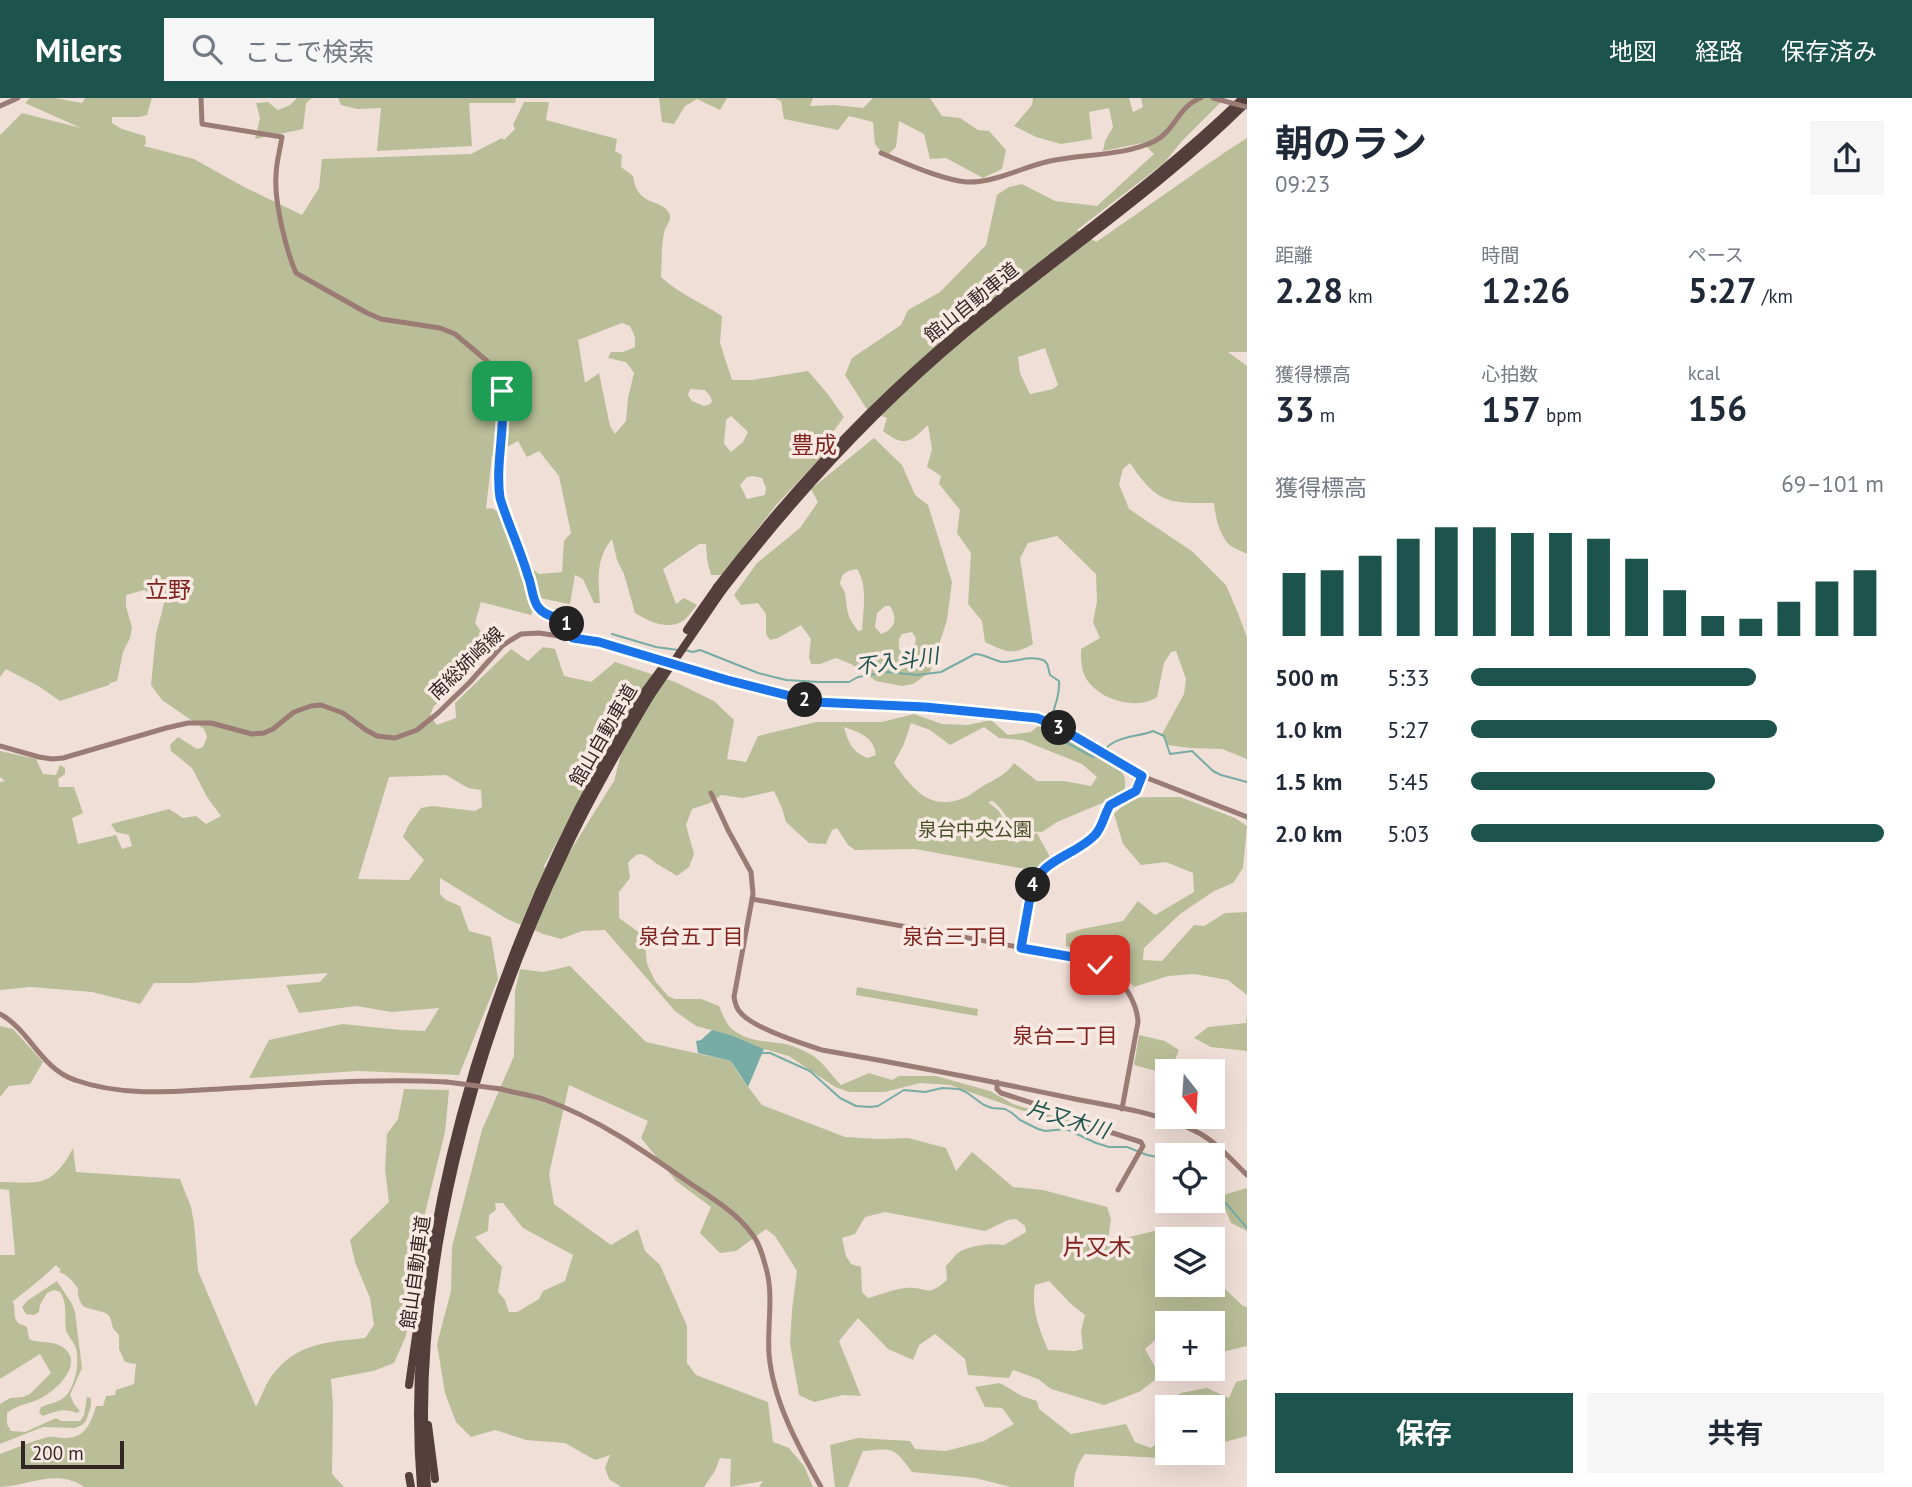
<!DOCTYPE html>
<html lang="ja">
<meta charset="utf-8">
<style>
body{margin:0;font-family:"PT Sans","Noto Sans JP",sans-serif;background:#f6f6f7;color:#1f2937;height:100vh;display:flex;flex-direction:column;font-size:26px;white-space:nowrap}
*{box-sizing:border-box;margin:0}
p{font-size:23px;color:#747a83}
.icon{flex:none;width:38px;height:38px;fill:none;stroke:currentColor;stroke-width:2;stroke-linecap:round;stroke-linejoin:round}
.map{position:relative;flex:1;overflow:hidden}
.details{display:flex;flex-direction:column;background:#fff;width:665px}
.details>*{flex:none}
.needle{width:46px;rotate:163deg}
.fabs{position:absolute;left:1155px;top:961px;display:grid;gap:14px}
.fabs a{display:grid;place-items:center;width:70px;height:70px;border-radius:0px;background:#fff;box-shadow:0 7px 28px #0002;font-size:35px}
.scale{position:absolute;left:21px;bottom:18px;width:103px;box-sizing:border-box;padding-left:7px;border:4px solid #332725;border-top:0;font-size:19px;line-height:24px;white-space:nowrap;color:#332725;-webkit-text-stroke:5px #f8eae3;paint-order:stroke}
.pin{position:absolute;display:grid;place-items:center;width:60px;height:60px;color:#fff;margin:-30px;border-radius:14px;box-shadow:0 4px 10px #0006}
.km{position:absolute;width:35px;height:35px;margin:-18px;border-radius:50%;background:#222;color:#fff;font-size:19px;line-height:35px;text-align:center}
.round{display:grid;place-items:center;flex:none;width:74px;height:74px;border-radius:0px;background:#f6f6f7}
.head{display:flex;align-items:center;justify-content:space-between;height:119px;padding:0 28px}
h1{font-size:38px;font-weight:700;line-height:52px}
.stats{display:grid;grid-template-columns:repeat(3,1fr);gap:10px;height:119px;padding:7px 28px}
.stats div{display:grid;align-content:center}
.stats b{font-size:35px;font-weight:700}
.stats small{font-size:19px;font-weight:400}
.stats p{font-size:19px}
.chart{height:196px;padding:14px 28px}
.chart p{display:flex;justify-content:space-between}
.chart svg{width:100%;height:126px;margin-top:7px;stroke:#1c534c;stroke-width:6}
.cta{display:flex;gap:14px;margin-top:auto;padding:14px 28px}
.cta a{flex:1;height:80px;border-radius:0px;background:#1c534c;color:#fff;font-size:28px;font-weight:700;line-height:80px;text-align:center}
.cta a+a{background:#f6f6f7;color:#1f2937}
ul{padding:0 28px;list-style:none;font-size:23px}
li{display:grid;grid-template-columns:112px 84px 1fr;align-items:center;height:52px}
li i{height:18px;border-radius:9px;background:#1c534c}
header{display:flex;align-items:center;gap:42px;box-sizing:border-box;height:98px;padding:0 35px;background:#1c534c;color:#fff}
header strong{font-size:33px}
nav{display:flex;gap:38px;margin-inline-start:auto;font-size:24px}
.search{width:490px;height:63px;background:#f6f6f7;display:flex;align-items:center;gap:18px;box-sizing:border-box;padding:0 24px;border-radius:0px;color:#747a83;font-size:26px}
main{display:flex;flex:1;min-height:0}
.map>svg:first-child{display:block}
.green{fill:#b9be98;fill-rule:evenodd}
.water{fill:#77aca4}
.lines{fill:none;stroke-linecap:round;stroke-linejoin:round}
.stream{stroke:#77aca4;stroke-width:2}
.secondary{stroke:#9b7c75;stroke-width:5}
.highway{stroke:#543f3d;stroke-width:8}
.secondary-bridge{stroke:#9b7c75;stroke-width:5}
.highway-bridge{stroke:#543f3d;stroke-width:8}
.route-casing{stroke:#fff;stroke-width:14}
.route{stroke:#1a73e8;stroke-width:9}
.labels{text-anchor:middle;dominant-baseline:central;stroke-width:7;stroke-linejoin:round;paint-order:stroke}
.street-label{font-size:19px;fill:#332725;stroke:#f8eae3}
.park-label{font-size:19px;fill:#4a502a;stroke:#f8eae3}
.water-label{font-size:21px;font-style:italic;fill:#1c534c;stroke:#f8eae3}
.neighbourhood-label{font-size:21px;fill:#802420;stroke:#f8eae3}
.quarter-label{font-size:23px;fill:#802420;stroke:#f8eae3}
</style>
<header>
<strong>Milers</strong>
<div class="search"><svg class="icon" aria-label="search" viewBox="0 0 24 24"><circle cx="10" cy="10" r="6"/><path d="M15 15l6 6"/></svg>ここで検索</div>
<nav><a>地図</a><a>経路</a><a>保存済み</a></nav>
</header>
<main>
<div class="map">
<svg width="1247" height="1389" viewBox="0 0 1247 1389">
<rect width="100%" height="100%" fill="#f0dfd7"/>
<g class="green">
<path d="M30 0H55L82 5 85 0H152L147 17 139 19H112V25L122 31 145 38 146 45 144 48 194 61 244 89 302 117 319 90 322 61 471 56 502 40 504 42 515 31 513 27 524 4H549L546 22 617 41 615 53 622 57 621 69 633 78C637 110 662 100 669 115 673 122 665 128 664 135 661 149 662 165 661 179 679 196 701 204 722 218L720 245 732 282H752L808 273 827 295 844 319 830 338 825 355 777 406 722 477H711L707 461 706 446H699L663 471 676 506 684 500 697 507C693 512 687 521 681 524 665 532 649 523 635 515L624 476 617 462 612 441C596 460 598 481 600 505H594L583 481 575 477 570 506C557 504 545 500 531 499L533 512 531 517 481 504 475 525 493 550 462 585 434 608 430 617 437 627 456 620 455 605 511 551 528 563 543 549 555 551 564 578 591 584 615 564 675 584 714 603 734 622 727 661 746 664 758 638 816 624H882L914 616 942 626 968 627 991 622 1008 637 1031 634 1039 627 1116 668C1127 678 1126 682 1124 696L1057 724 1042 734 1024 733 1011 725 1001 711 993 703 988 704 999 713 1016 745 1037 735 1051 761 1036 773 915 751 855 752 848 747 837 730 832 732 826 746 809 745 786 724 782 710 774 693 743 700 721 697 710 705 692 711 686 727 694 756 689 769 677 778C671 774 664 770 657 766 645 757 640 750 628 765L630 780 619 794V820L644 838 647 866 655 883 668 898 675 901H701L719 908C722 915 726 926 732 931 747 944 767 943 785 946 793 948 803 952 810 956 823 963 831 977 841 987L869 975 892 982 899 978H936L990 993 1013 1006 1070 1023 1068 1027 1052 1023 950 987 920 985 885 994H849L835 989 789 958 764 951 731 937 696 928 675 913 605 832 582 833 561 841 543 836 507 821 440 780V796L446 802 460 808 469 833 491 839 498 881 459 977 358 973 249 980 269 942 342 926 401 932 425 933 439 910 391 914 357 908 299 915 286 887 320 884 328 875 191 885H154L140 906 92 894 30 889 0 892V684L5 683 0 679V653L36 661 43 676 56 677 60 667 65 670V676L58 681 59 689H74L83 715 72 720 78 746 116 737 122 751 132 748 129 737 116 734 111 726 169 711 183 720 196 718 206 726 221 718 207 699 192 670 171 653 170 647 178 639 197 651 203 649 207 639 204 631 162 602 151 587 156 536 165 502 144 492 126 497V508L132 530 130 540 123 554 117 583 110 585 109 587 60 603 40 589 6 571 0 579V37L22 15 81 30 25 5ZM622 225 630 228 635 239V249L623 254H611L608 260 626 264 634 275 628 300 626 323 615 336 610 328 599 275 585 285 578 242ZM690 291 705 292 710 298 712 303 710 306 704 308 692 303 688 297ZM731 318 748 334 743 344 731 354 724 346 726 322ZM518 343 527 359 539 353 559 378 571 435 564 443 562 474 539 476 517 459 503 416 491 410 486 411 492 357ZM753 378 762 380 766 390 765 397 747 401 740 387 747 379ZM911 625 930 632 950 647 984 629 999 640 1022 642 1082 666 1097 679 1091 688 1064 683H1037L1014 665C1006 677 995 681 983 688 979 690 974 694 970 697 932 716 915 694 894 665L904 646ZM844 629C859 634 874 639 876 657L867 660C851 652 849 646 844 629ZM609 643 622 652 614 683 564 763 543 770 593 677ZM446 677 468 690 481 692 482 709 475 713 432 708 421 710 408 728 403 739 424 762 409 782 358 781 389 679Z"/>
<path d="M297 0H312L306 5 303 31 255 41 260 20 256 5 268 4 278 12 290 7Z"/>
<path d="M338 0H516L515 5H469L472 48 377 53 381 10 357 11 341 7Z"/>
<path d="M659 0H727L720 12 697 1 685 8 674 26 662 24Z"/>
<path d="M774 0H813L810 8 835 7 863 10 873 0H930L942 18 960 20 978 32 989 33 1006 52 1002 71 983 80 946 60 930 61 924 36 899 23 896 49 885 59 875 46 873 24 849 18 838 32 784 21 781 3Z"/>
<path d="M1033 0H1129L1133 14 1143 9 1141 0H1225L1182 43 1164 65 1077 132 1096 144C1147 110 1195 73 1247 40V254H1228L1247 268V456C1242 453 1235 451 1231 448 1220 440 1215 418 1214 405 1200 405 1177 406 1164 400 1150 394 1138 377 1130 365L1123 371 1119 386 1129 411 1193 454 1226 487 1237 513 1247 539V661L1222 651 1190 650 1168 647 1162 636 1184 596 1186 581 1176 553 1171 554 1164 565 1157 599C1138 612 1105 603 1091 587 1081 577 1081 564 1081 551L1100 540 1093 524 1097 503 1096 476 1057 438 1028 445 1020 460 1033 546C1012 558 1006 554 985 544L982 523 968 506 971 455 957 435 960 412 939 386 941 378 927 369 932 351 928 327C910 344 905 350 883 333L887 320 868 313 845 277 852 260 901 227 908 212 940 194 986 147 997 97 1009 89 1022 86 1055 103 1097 108 1154 56 1143 45 1103 53 1105 43 1113 29 1109 10 1089 14 1092 41 1061 46 1036 39 1014 28 1032 7ZM1045 250 1058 287 1053 291 1030 296 1020 275 1018 259Z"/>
<path d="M874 340 902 367 915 397 928 407 952 484 947 522 930 574 913 586 902 588 876 583 851 566 836 560 820 566H811L809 559 811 541 801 527 778 540 770 542 766 536V516L758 505 741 507 734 497 757 465 800 430 818 404 811 391ZM857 471C868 487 863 514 862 532L858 533C853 526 848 519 847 510 845 500 847 495 840 486 842 475 845 473 857 471ZM885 508H890C898 521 895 531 881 536L875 529 877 515ZM912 534 916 540 914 554 909 557 903 556 899 551V541L902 536Z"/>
<path d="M1152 699H1180L1235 720 1247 728 1243 770 1233 785 1214 793 1180 816 1144 850 1143 862 1162 863 1194 827 1204 828 1225 815 1247 814V897L1228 882 1194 876 1168 878 1134 889 1106 858 1066 848V836L1082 831 1123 823 1138 803 1155 817 1194 794 1193 775 1166 764 1141 767 1123 746 1114 716 1131 700Z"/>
<path d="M570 868 646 944 731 963 742 981 762 1007 845 1039 879 1041 908 1040 946 1050 956 1073 972 1054 1013 1089 1043 1092 1107 1109 1111 1121 1107 1148 1117 1142 1154 1133 1167 1142V1186H1213V1182L1222 1188 1243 1208 1247 1209V1248L1222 1254 1213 1259V1225H1167V1241L1163 1235 1145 1251 1160 1278 1139 1294 1104 1307 1051 1291 1038 1281 1013 1272 1009 1280 968 1277 965 1261 935 1236 919 1247 913 1262 888 1251 858 1220 839 1243 861 1298 843 1297 814 1304 799 1297 790 1246 792 1212 797 1173 775 1138 766 1131 736 1153 720 1155 700 1135 711 1109 676 1083 641 1040 648 1023 569 987 549 1076 554 1106 611 1147 638 1131 645 1153 660 1167 687 1228V1265L696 1277 768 1304 773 1344 789 1350 804 1368 813 1389H759L763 1383 730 1389 731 1361 720 1360 715 1373 704 1389H621L609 1381 605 1370 610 1357 595 1362 565 1345 526 1342 495 1332 471 1339 456 1324 445 1295 437 1246 451 1193 452 1149 482 1032 514 958 515 893 520 871 543 874ZM495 1105H503L523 1130 573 1157 565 1183 543 1193 539 1201 517 1214H509L505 1202 498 1194 502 1169 475 1139 488 1133 489 1117 496 1112ZM885 1114 985 1133 1008 1122 1016 1121 1025 1128 1026 1134 1004 1147C990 1145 970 1147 958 1155 954 1158 950 1164 946 1168L947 1182C926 1201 927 1188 906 1190 894 1191 880 1197 868 1200L862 1194 861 1169 851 1166 846 1158 842 1140 855 1136 865 1119ZM1049 1183 1072 1207 1085 1217 1081 1233 1083 1251 1075 1253 1048 1252C1039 1231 1031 1210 1035 1187Z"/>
<path d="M857 889 978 911 977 918 856 897Z"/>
<path d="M1247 915V953L1211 949 1194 940 1208 929 1246 925Z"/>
<path d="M0 928 13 931 43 964 30 986 9 988 0 999Z"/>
<path d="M1139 937 1165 943 1179 952 1170 973H1167V976L1134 967Z"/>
<path d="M404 991 449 992 445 1034 413 1164 406 1238 394 1265 373 1273 331 1281 333 1307 332 1376 344 1389H84C57 1370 29 1388 0 1389V1356C16 1350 32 1343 48 1339 54 1338 58 1340 64 1340 85 1341 91 1325 96 1308H103L106 1298 115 1297 116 1292 134 1286 136 1266 125 1264 119 1251V1237L113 1230 110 1219 106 1215 84 1209C80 1205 77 1197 78 1191 74 1184 67 1176 59 1174L61 1172 56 1167 42 1180 12 1204 14 1206 15 1220 18 1225 27 1229 29 1241C39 1246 50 1242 61 1248 86 1263 59 1290 43 1299 31 1306 18 1306 7 1315V1326L11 1333 25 1334 56 1320 61 1323H80L84 1317 87 1299 91 1300V1308L86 1323 82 1327 75 1330 43 1329 0 1346V1306L10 1300 23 1299 30 1296 51 1275 40 1256 0 1281V1157H15L9 1092 0 1091V1084C12 1084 31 1086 41 1083 55 1080 67 1063 73 1050L76 1074 180 1081 191 1109 194 1125 198 1173 256 1309C262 1298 266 1284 274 1275 299 1244 329 1244 365 1240L374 1227 370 1200 355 1164 350 1142 389 1104 385 1071 387 1036 398 1021Z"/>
<path d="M1247 1090V1133L1231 1125 1220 1098Z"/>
<path d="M57 1183 72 1206 75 1214 82 1270 70 1297 74 1306 80 1313 77 1315C63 1309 55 1314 42 1318L39 1314 41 1309C48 1306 55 1305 62 1301 75 1293 80 1264 76 1251 74 1243 68 1239 66 1232 64 1219 68 1205 60 1194L54 1192 47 1195 40 1207 39 1214 34 1217 26 1216 22 1209 27 1203Z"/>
<path d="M1247 1281V1338L1213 1347V1309H1167V1329L1159 1309 1181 1295 1207 1290 1229 1300 1236 1284Z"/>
<path d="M1000 1285 1022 1298 1037 1303 1039 1311 1071 1336 1126 1326 1135 1344 1151 1350 1167 1337V1354L1183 1355 1161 1360 1085 1356C1077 1367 1074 1375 1074 1389H1011L975 1380 912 1374C894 1349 893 1350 863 1353L848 1389H835L830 1347 858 1340 910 1343 915 1351 946 1353 984 1343 1014 1326 1002 1310 985 1309 975 1289Z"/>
</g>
<path class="water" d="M712 932 731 937 764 951 748 989 731 963 698 955 696 943 701 942Z"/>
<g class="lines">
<g class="stream">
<path d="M612 536 656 549 678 552"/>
<path d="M684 552 693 554 700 552 758 575 786 582 819 584H849L858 579 887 574 917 577 941 574 975 556C985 556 993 563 1003 564 1015 564 1031 557 1043 562 1049 565 1048 571 1050 577L1059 583C1060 596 1055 610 1050 622"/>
<path d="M1047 627 1046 629 1049 635 1093 659 1100 656"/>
<path d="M1104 652C1118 637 1135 640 1153 633L1164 638 1170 656 1192 653 1213 673 1221 677 1247 684"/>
<path d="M763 955H770L810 973 840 1000 856 1008 870 1009 878 1008 904 992 925 994 942 990 959 991 966 994 984 1007 992 1010 1005 1011 1012 1015 1020 1022 1038 1031 1045 1033 1066 1031 1096 1045 1109 1049H1127L1147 1057 1167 1061"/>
<path d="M1213 1090 1247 1130"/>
</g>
<g class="secondary">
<path d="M201 0 202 26 282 39C280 52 276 65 276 78 274 103 286 152 296 175L367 215 381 221 440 230 455 236 487 263 496 275 503 297V323L498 388 500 400C508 426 520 451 528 477 532 487 532 501 538 509 549 524 564 512 573 540"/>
<path d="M0 8 18 0"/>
<path d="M881 55C905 65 942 82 967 84 995 85 1022 69 1050 63 1083 56 1124 58 1155 43 1175 33 1178 8 1201 0"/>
<path d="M0 648 39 659 52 661 63 660 166 630 188 625H211L252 636 264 635 273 631 294 614 311 608 321 607 343 615 366 632 377 638 395 640 417 632 438 615 470 584 502 548 511 542 521 536 539 535 599 544 728 582 814 604 925 609 1037 620 1057 628 1142 678 1247 719"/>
<path d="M711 695 728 732 751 774 753 796 734 899C735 905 736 910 740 914 752 930 803 946 822 952 907 967 991 983 1075 1001 1116 1009 1161 1015 1199 1035 1217 1045 1232 1062 1247 1077"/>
<path d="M752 801 1084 861C1093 864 1103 867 1110 873 1125 886 1137 905 1138 924L1122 1011"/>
<path d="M1021 850C1024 831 1028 794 1037 779 1049 759 1079 754 1095 737 1103 729 1104 718 1110 707L1136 693 1142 678"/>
<path d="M0 916C30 932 41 971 75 982 125 1000 182 993 234 990 305 986 376 980 447 984"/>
<path d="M997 984V991L1001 995 1070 1017 1094 1029 1141 1044 1143 1048 1118 1092"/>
<path d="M501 991C515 995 530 997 543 1001 597 1020 644 1053 691 1086 712 1100 737 1115 752 1136 760 1146 763 1159 766 1170 774 1197 767 1228 769 1256 773 1303 798 1348 821 1389"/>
</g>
<g class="highway">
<path d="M717 489C789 395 869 308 961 232 1054 154 1156 85 1243 0"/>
<path d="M722 493C794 399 874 312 965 236 1058 158 1161 90 1247 4"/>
<path d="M409 1287 418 1224"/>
<path d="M428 1327 435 1381"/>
<path d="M409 1378 411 1389"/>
<path d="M421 1389C401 1153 487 875 600 670 615 643 631 618 646 592"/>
<path d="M427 1389C409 1176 475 941 567 750 592 697 621 647 651 597"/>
</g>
<g class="secondary-bridge">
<path d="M1213 0 1247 9"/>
<path d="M447 984 501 991"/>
</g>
<g class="highway-bridge">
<path d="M687 532 717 489"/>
<path d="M646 592 665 566"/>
<path d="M651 597 722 493"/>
</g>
</g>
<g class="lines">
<defs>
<path id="route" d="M502 293C506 329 495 365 500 400 508 426 520 451 528 478 532 487 532 501 538 509 549 524 564 512 573 540L599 544 727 582 814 604 925 609 1037 620 1057 628 1142 678 1136 693 1110 707C1104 717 1103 728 1095 737 1074 759 1040 760 1031 794L1021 850 1084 861 1100 867"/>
</defs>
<use href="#route" class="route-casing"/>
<use href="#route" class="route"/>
</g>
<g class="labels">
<g class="street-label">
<text transform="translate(971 204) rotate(-39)">館山自動車道</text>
<text transform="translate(466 565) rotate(-44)">南総姉崎線</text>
<text transform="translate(603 637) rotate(-60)">館山自動車道</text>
<text transform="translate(415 1174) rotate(-82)">館山自動車道</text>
</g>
<g class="park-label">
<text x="975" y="731">泉台中央公園</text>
</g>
<g class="water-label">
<text transform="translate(897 563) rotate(-8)">不入斗川</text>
<text transform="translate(1068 1021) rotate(17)">片又木川</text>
</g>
<g class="neighbourhood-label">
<text x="691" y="838">泉台五丁目</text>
<text x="955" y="838">泉台三丁目</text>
<text x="1065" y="937">泉台二丁目</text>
</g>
<g class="quarter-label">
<text x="814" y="346">豊成</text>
<text x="168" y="491">立野</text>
<text x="1097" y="1148">片又木</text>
</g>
</g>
</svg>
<div class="fabs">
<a><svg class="needle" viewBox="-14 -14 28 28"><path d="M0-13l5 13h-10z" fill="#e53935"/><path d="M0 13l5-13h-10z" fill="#747a83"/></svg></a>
<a><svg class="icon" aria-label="locate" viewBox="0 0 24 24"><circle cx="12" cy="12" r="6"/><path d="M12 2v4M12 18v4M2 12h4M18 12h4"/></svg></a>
<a><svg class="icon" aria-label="layers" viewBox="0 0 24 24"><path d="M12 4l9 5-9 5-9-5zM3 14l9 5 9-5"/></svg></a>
<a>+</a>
<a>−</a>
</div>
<div class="scale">200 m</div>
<div class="pin" style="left:502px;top:293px;background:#1e9e55"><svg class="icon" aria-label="arrive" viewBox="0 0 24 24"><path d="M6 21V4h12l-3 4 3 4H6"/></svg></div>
<div class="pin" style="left:1100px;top:867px;background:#d93025"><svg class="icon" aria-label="check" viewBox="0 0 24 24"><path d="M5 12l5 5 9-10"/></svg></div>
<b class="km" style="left:567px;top:526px">1</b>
<b class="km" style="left:805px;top:602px">2</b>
<b class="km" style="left:1059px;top:630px">3</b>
<b class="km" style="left:1033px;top:787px">4</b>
</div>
<section class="details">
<div class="head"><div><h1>朝のラン</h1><p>09:23</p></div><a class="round"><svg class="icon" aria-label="share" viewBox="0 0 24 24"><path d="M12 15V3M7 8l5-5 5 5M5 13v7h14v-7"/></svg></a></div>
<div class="stats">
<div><p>距離</p><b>2.28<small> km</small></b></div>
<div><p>時間</p><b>12:26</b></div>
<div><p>ペース</p><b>5:27<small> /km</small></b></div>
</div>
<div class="stats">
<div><p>獲得標高</p><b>33<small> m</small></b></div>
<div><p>心拍数</p><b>157<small> bpm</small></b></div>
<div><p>kcal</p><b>156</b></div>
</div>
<div class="chart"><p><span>獲得標高</span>69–101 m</p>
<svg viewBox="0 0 160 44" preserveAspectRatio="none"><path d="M5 44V22M15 44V21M25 44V16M35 44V10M45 44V6M55 44V6M65 44V8M75 44V8M85 44V10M95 44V17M105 44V28M115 44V37M125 44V38M135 44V32M145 44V25M155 44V21"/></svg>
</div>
<ul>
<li><b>500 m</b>5:33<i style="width:69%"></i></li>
<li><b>1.0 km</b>5:27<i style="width:74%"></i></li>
<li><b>1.5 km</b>5:45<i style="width:59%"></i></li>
<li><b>2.0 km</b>5:03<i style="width:100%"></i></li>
</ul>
<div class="cta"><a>保存</a><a>共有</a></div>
</section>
</main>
